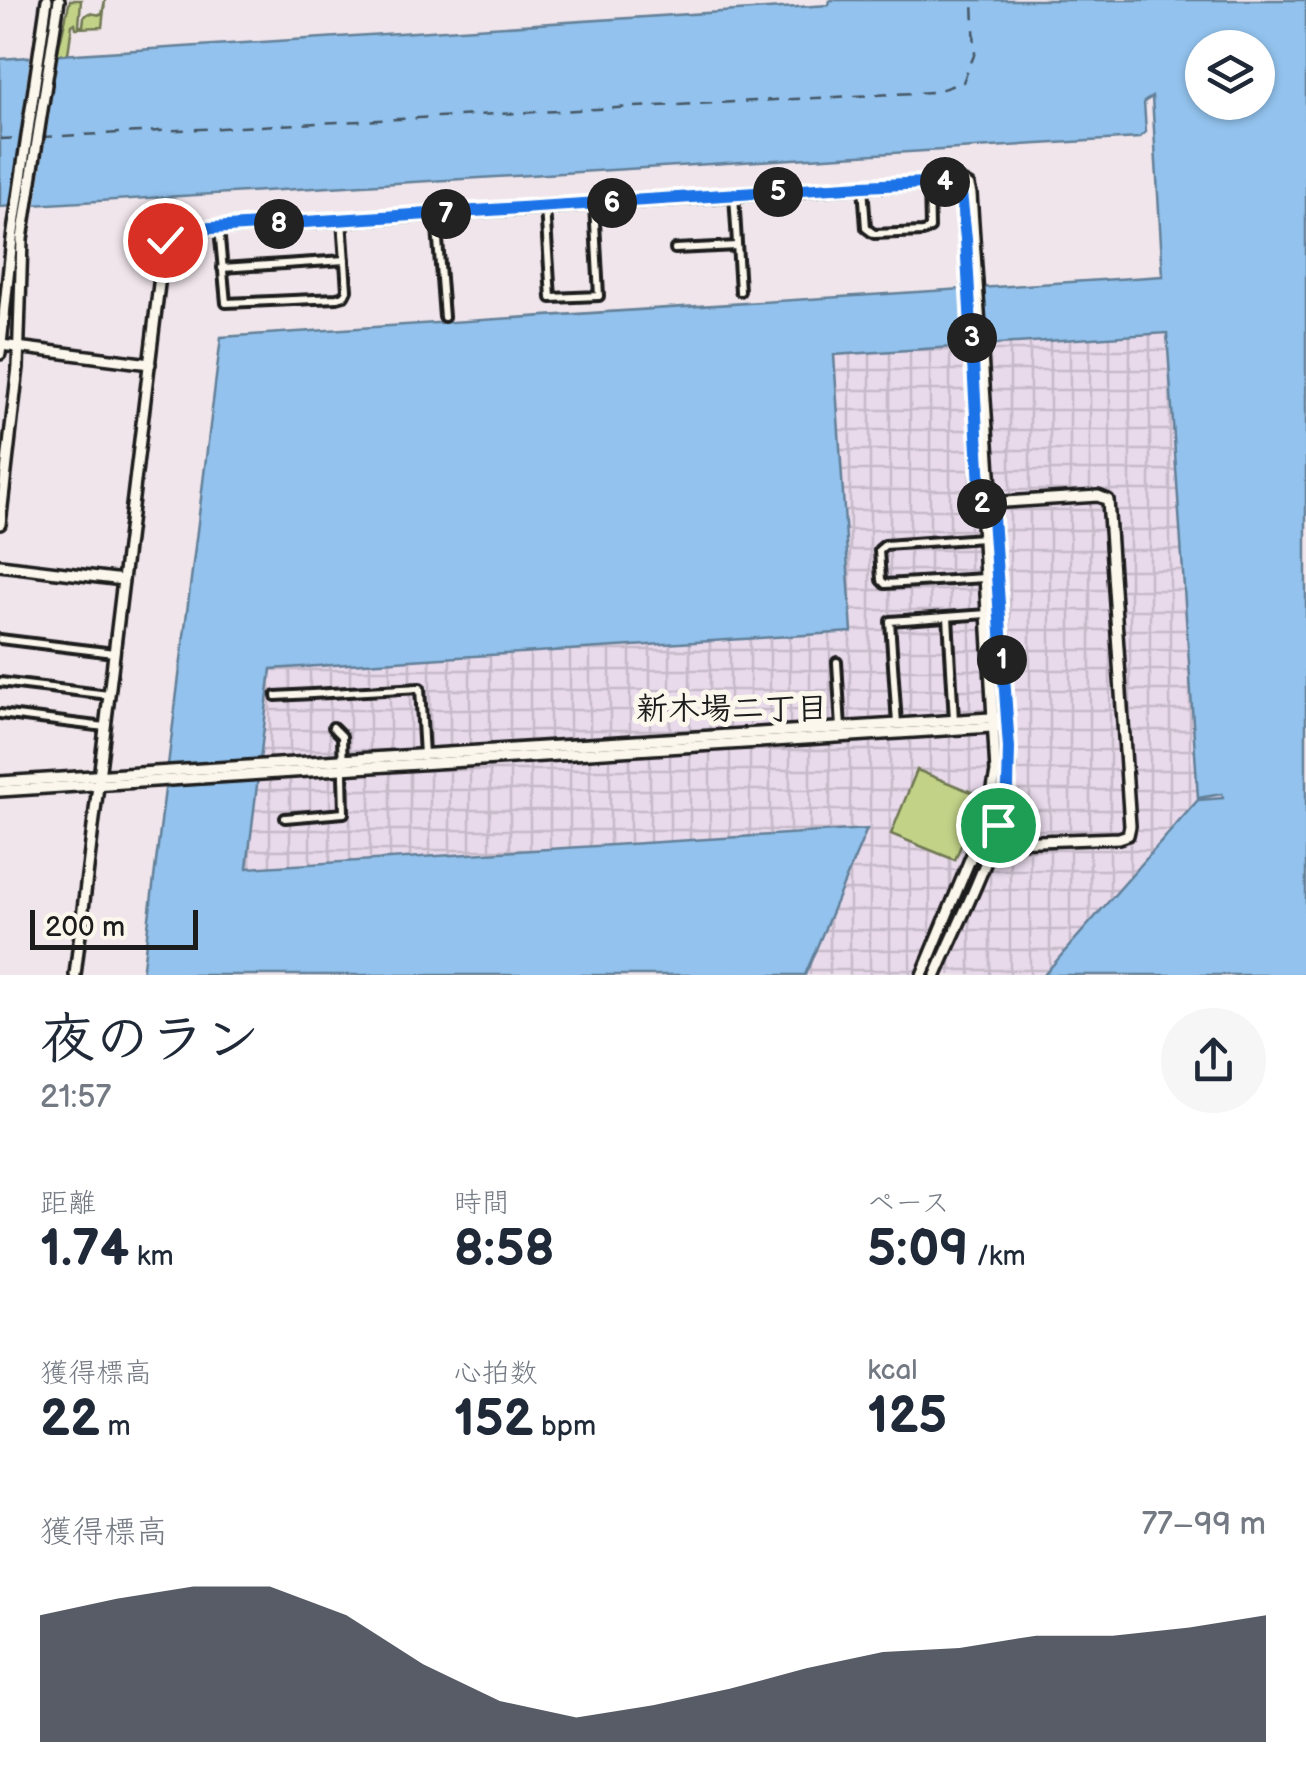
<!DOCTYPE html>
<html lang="ja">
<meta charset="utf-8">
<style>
body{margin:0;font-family:"Balsamiq Sans","Klee One",sans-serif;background:#f6f6f7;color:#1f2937;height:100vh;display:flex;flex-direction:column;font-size:38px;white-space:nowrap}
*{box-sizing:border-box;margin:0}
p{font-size:32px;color:#747a83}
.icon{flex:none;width:55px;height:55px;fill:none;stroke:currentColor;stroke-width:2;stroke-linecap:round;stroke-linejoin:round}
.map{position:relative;height:975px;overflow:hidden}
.side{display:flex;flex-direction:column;background:#fff;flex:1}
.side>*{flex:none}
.buttons{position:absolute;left:1185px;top:30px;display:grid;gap:20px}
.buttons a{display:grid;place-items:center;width:90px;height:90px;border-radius:50%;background:#fff;box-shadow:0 2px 8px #0004;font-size:50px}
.scale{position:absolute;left:30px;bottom:25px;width:168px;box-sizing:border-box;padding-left:10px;border:5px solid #1c1c1c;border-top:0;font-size:28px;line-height:35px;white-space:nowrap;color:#1c1c1c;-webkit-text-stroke:8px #fbf7ec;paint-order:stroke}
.pin{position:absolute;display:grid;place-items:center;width:85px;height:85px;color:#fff;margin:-42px;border:5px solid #fff;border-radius:50%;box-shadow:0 2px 10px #0007}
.km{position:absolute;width:50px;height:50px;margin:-25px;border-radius:50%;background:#222;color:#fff;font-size:28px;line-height:50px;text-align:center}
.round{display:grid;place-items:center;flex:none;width:105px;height:105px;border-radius:52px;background:#f6f6f7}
.overview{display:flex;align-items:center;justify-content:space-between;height:170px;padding:0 40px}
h1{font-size:55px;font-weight:600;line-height:75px}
.metrics{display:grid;grid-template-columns:repeat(3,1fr);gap:15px;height:170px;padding:10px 40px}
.metrics div{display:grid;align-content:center}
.metrics b{font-size:50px;font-weight:600}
.metrics small{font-size:28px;font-weight:400}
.metrics p{font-size:28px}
.chart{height:280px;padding:20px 40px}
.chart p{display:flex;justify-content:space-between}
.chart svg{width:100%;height:180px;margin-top:10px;fill:#111827;opacity:.7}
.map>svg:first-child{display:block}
.industrial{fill:url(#industrial-grid)}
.grass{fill:#c2d388;stroke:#6f7852;stroke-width:2.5}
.water{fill:#92c2ed;stroke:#638099;stroke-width:2.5;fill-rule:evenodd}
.pier{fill:#f0e5eb}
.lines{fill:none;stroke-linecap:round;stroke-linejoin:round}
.ferry{stroke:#455665;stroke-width:2.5;stroke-dasharray:12 10;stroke-linecap:butt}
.minor-casing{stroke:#1c1c1c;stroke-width:14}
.tertiary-casing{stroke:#1c1c1c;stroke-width:16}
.minor{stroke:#fbf7ec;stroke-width:6}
.tertiary{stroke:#fbf7ec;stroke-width:9}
.route-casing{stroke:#fff;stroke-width:20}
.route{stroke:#1a73e8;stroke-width:12}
.labels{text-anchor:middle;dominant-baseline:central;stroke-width:10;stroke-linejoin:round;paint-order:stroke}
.neighbourhood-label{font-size:32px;font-weight:bold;fill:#1c1c1c;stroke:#fbf7ec}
</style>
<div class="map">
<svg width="1306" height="975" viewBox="0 0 1306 975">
<defs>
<pattern id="industrial-grid" width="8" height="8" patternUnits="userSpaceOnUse" patternTransform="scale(2.5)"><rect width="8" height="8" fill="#e8d9eb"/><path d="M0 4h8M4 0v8" fill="none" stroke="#c6bac9"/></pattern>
</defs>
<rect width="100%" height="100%" fill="#f0e5eb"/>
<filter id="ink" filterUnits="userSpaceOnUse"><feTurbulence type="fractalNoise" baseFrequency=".01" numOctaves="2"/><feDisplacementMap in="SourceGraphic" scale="20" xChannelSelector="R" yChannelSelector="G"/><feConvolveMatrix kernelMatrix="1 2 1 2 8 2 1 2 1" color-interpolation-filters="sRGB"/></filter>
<g filter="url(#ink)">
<path class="industrial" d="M1168 333 1198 797 1223 794V799L1198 801 1044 975H805L867 830 247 868 271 669 851 632 834 355Z"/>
<g class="grass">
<path d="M70 0H81L79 26H83L84 17 89 13 102 15 105 0 102 27 76 28 75 23 72 25 68 54 57 55Z"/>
<path d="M917 770 981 796 955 860 891 834Z"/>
</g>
<path class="water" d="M830 0H1306V975H1044L1198 800 1223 798 1222 794 1198 798 1167 333 834 355 852 632 271 669 247 868 867 829 805 975H142L221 337 1163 276 1152 97 1144 102 1146 132 1139 138 0 207V59L829 5ZM1202 48H1258V102H1202Z"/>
<path class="pier" d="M59 50 35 210 9 212 31 51Z"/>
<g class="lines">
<g class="ferry">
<path d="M41 137 934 92 963 82 975 53 973 0"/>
<path d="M0 139 23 138"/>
</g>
<defs>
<g id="minor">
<path d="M863 186 866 228 874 234 923 232 930 228 929 183"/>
<path d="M734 195 740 291"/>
<path d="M545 207 551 298 599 296 594 204"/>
<path d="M436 214 444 317"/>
<path d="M219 228 226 303 337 298 344 296 347 290 342 220"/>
<path d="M675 249 737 246"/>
<path d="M222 268 345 260"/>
<path d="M983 538 885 545 879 550 881 580 885 584 985 578"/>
<path d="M948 617 954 720"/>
<path d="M0 639 114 653"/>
<path d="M837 662 841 728"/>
<path d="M0 682 109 695"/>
<path d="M276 696 420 688 424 755"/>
<path d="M0 714 105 727"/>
<path d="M897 724 890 621 987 614"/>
<path d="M285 818 344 813 342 736 333 727"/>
</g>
<g id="tertiary">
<path d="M1 345 150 364"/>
<path d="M0 354 12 239 47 0"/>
<path d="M0 524 18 367 22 239 59 0"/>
<path d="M0 565 123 580"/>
<path d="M0 782 1006 717"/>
<path d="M0 791 1007 726"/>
<path d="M985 843 1119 838 1128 835 1130 826 1108 500 1098 496 990 503"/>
<path d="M75 975 164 243 169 235 180 231 960 181 969 186 971 194 1010 768C1005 837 963 911 936 975"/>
<path d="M922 975 988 816 996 772 966 239 961 193 949 182"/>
</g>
</defs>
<use href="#minor" class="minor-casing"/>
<use href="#tertiary" class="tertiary-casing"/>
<use href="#minor" class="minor"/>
<use href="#tertiary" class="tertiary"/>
</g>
</g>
<g class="lines" filter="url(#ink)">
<defs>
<path id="route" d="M165 240 171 233 180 230 863 186 946 182 956 185 961 193 966 239 981 504 992 503 1009 748 1008 787 998 825"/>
</defs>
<use href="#route" class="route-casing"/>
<use href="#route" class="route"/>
</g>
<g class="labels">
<g class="neighbourhood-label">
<text x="732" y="709">新木場二丁目</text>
</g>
</g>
</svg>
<div class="buttons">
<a><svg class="icon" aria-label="layers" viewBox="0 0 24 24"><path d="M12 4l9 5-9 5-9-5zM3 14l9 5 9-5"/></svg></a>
</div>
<div class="scale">200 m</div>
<div class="pin" style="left:998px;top:825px;background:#1e9e55"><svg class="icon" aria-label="arrive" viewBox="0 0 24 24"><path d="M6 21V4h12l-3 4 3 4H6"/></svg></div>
<div class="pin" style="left:165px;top:240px;background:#d93025"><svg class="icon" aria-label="check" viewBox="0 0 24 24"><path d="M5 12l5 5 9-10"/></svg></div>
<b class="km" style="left:1002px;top:660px">1</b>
<b class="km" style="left:982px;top:504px">2</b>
<b class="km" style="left:972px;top:338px">3</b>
<b class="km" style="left:945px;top:182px">4</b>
<b class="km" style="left:778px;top:192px">5</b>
<b class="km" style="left:612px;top:203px">6</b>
<b class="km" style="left:446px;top:214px">7</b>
<b class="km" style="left:279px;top:224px">8</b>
</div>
<section class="side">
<div class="overview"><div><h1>夜のラン</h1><p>21:57</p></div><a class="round"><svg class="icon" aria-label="share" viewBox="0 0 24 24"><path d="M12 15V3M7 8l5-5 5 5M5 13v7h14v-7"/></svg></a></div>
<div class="metrics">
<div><p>距離</p><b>1.74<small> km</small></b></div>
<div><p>時間</p><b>8:58</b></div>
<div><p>ペース</p><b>5:09<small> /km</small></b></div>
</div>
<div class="metrics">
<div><p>獲得標高</p><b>22<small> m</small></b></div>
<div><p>心拍数</p><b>152<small> bpm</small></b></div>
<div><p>kcal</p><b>125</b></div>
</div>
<div class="chart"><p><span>獲得標高</span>77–99 m</p>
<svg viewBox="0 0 160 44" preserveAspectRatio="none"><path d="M0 44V13L10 9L20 6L30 6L40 13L50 25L60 34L70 38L80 35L90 31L100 26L110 22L120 21L130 18L140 18L150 16L160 13V44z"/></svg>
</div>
</section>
